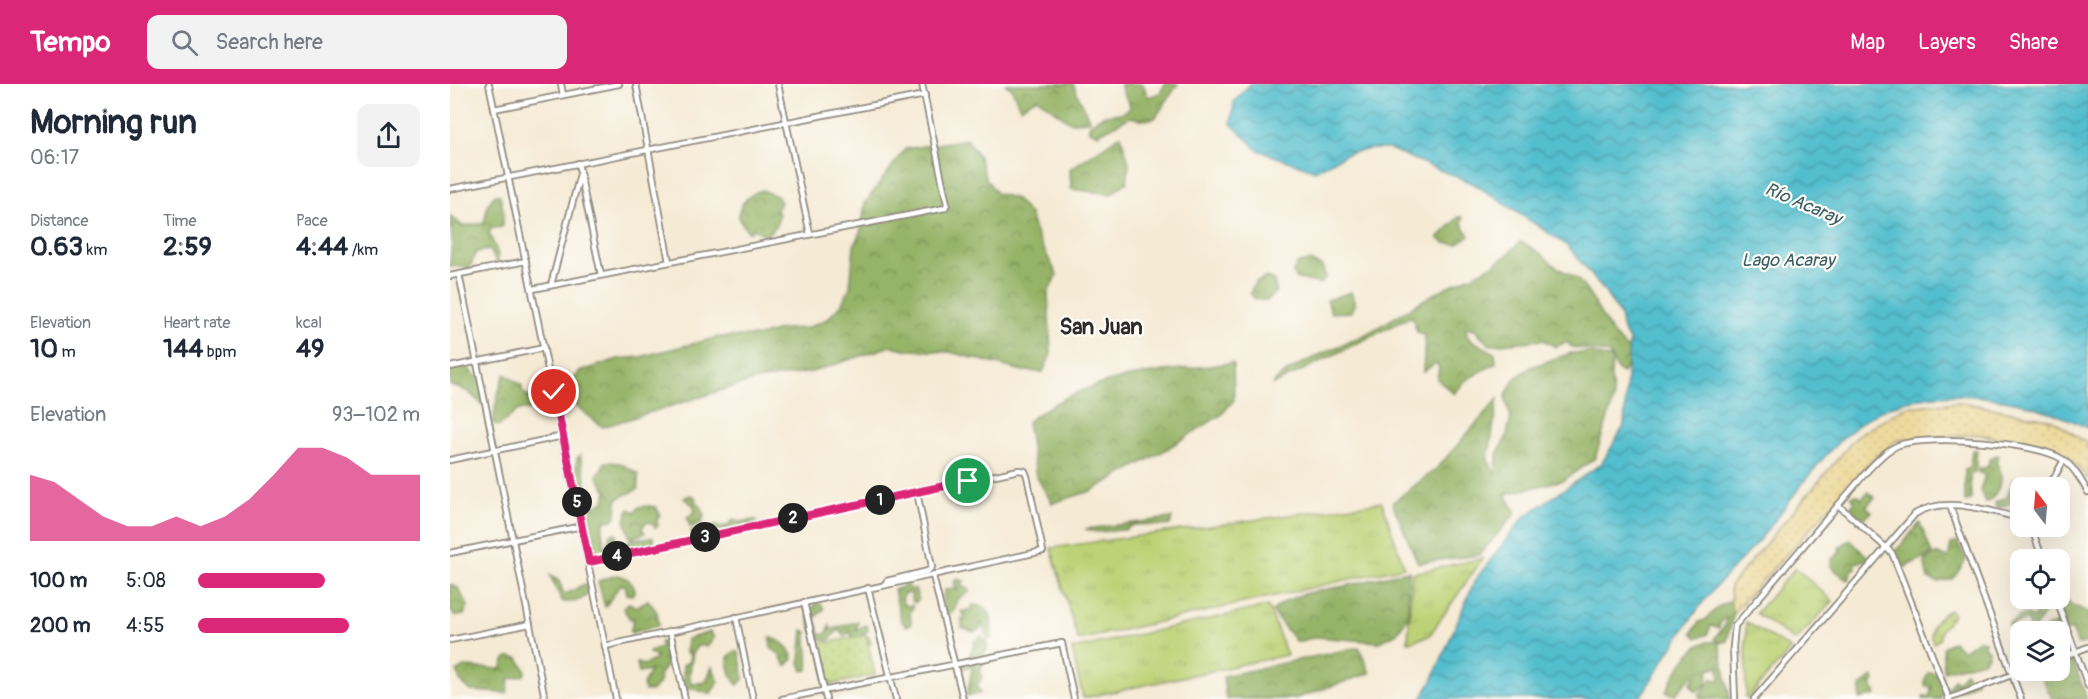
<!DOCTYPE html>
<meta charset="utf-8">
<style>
body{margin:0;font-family:Pangolin,sans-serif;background:#f2f2f3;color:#1f2937;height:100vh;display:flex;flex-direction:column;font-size:22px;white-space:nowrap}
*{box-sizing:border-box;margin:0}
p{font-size:20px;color:#747a83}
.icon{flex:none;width:33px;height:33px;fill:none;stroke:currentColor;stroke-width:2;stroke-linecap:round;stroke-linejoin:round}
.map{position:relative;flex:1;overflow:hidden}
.panel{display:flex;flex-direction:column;background:#fff;width:450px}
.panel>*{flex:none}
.needle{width:39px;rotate:344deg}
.tools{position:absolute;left:1560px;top:393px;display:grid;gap:12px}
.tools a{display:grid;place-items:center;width:60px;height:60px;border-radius:12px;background:#fff;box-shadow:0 6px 24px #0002;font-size:30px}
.pin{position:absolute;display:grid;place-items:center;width:51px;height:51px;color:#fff;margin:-26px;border:3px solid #fff;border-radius:50%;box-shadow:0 2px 6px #0007}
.km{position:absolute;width:30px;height:30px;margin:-15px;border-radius:50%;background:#222;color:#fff;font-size:16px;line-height:30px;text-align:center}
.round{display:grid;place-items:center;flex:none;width:63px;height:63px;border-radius:12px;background:#f2f2f3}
.summary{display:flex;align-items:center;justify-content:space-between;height:102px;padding:0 30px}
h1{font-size:33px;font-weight:700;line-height:45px}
.metrics{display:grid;grid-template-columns:repeat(3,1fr);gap:9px;height:102px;padding:6px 30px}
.metrics div{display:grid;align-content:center}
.metrics b{font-size:26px;font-weight:700}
.metrics small{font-size:16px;font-weight:400}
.metrics p{font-size:16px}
.chart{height:168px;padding:12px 30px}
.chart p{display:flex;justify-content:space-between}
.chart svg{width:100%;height:108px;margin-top:6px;fill:#db2777;opacity:.7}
ul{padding:0 30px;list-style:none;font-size:20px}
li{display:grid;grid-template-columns:96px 72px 1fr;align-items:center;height:45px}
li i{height:15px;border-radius:8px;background:#db2777}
header{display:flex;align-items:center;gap:36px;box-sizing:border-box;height:84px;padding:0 30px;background:#db2777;color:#fff}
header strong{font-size:28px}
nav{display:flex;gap:33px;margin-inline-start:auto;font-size:21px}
.search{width:420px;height:54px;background:#f2f2f3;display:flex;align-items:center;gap:15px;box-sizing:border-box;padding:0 21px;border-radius:12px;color:#747a83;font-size:22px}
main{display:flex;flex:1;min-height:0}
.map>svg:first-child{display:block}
.grass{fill:url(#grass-tufts);stroke:#747e50;stroke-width:1.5}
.forest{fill:url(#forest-crowns);stroke:#607049;stroke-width:1.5}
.sand{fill:url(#sand-dots);stroke:#8c8264;stroke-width:1.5}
.park{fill:url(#park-dots);stroke:#747e50;stroke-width:1.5}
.water{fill:url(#water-waves);stroke:#3f747c;stroke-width:1.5}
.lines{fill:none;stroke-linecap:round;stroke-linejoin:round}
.street-casing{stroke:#908a80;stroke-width:8}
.street{stroke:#fff;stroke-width:4.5}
.route-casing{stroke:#fff;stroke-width:12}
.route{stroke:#db2777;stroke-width:8}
.labels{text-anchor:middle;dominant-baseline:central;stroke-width:4.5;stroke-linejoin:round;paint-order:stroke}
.water-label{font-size:18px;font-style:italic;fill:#395e64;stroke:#fdfcf7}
.district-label{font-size:22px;font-weight:bold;fill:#2b2b2b;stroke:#fdfcf7}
</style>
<header>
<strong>Tempo</strong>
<div class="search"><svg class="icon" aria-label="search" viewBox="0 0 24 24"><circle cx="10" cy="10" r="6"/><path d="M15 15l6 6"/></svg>Search here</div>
<nav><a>Map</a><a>Layers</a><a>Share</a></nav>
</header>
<main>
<section class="panel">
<div class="summary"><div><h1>Morning run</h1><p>06:17</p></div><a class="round"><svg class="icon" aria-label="share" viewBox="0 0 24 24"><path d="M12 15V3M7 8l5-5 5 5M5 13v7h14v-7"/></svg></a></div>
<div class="metrics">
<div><p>Distance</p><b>0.63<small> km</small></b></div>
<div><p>Time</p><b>2:59</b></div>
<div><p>Pace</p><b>4:44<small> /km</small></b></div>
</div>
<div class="metrics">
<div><p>Elevation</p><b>10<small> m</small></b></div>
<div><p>Heart rate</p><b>144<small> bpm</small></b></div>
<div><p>kcal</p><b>49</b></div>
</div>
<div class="chart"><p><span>Elevation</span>93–102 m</p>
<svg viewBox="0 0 160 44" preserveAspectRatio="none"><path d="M0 44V17L10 20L20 27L30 34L40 38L50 38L60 34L70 38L80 34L90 27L100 17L110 6L120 6L130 10L140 17L150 17L160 17V44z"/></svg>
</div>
<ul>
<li><b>100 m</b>5:08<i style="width:57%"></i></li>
<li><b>200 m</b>4:55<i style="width:68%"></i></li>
</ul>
</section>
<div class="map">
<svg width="1638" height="615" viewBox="0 0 1638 615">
<defs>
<pattern id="grass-tufts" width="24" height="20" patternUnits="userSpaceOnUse" patternTransform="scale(1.5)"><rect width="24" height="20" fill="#bdd276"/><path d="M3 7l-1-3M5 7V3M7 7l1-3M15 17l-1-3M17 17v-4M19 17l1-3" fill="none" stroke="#a3b466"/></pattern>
<pattern id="forest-crowns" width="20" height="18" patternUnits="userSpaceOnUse" patternTransform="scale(1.5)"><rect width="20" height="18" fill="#96b467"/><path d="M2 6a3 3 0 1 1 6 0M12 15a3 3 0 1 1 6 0" fill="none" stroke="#7b9355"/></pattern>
<pattern id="sand-dots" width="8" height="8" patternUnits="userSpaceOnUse" patternTransform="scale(1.5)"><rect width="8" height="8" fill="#eeda9e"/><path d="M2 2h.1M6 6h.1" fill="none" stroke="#cb8" stroke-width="1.8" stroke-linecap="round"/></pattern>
<pattern id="park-dots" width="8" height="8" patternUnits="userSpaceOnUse" patternTransform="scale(1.5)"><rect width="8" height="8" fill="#bdd276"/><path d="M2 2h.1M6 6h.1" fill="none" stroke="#a3b466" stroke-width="1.8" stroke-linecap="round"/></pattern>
<pattern id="water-waves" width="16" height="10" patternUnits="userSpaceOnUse" patternTransform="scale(1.5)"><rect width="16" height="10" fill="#53bece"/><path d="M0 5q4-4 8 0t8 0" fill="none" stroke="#459ba7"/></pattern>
</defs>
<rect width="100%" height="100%" fill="#fdfcf7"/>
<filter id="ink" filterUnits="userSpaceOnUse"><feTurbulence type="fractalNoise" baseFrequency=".0167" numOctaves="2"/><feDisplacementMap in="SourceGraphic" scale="12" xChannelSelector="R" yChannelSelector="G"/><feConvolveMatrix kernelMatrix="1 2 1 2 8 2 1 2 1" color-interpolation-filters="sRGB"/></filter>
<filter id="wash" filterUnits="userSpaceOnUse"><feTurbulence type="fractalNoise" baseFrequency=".008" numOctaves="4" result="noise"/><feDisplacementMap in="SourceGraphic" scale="24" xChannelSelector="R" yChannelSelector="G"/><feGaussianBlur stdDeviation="1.35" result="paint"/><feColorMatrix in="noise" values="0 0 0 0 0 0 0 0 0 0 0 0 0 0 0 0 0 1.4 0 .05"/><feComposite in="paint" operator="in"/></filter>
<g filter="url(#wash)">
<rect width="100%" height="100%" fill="#f5ead4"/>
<g class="grass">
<path d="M932 418 954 483 628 556 601 464Z"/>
<path d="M1033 474 979 552 958 558 962 489Z"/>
<path d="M1345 484 1383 517 1345 557 1306 529Z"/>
<path d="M818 522 837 571 633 614 622 565Z"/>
<path d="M1500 526 1503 531C1497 541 1489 542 1490 555L1483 559C1476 546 1488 531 1500 526Z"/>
<path d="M1296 538 1341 565 1297 615H1296Z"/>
</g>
<g class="forest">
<path d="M555 0H623L640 37 620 38 587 14 570 24 562 5Z"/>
<path d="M671 0H693L698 13 710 9 715 0H728L705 34 694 36 680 33 648 50 639 47V42C656 23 668 35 680 24 680 14 670 11 671 0Z"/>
<path d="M671 51 679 79 677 98 661 110 621 105 620 85Z"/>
<path d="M517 55 529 73 535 93 546 109 566 115 580 131 587 152 607 191 598 209 601 270 593 288 573 287 500 268 460 266 441 262 362 288 306 296 153 343 127 323 117 306 129 288 168 275 190 273 269 253 309 252 332 245 357 244 377 235 391 221 400 203 404 162 412 143 415 119 455 65Z"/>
<path d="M312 106 327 112 331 118 326 126 329 129C329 139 323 148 314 151L305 145 299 149 288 133C289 120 299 110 312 106Z"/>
<path d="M45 111H50L54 129 52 143 42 144 39 148C41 158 52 171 47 180L40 166 26 168 20 184 0 182 2 156 0 132 13 142 34 139 38 120Z"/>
<path d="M1009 133H1013L1012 139 1019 152 1007 160 995 159 988 154Z"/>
<path d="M1070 158C1086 164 1095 174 1108 184 1115 188 1123 191 1128 196 1146 214 1159 256 1181 266V275L1173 289 1167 286 1162 275 1161 295 1164 315 1145 374 1114 396 1056 410 1066 429 1029 471 968 479 942 419 987 384 1048 315 1038 376 1046 391 1047 370 1056 354 1061 334 1055 313 1064 295 1081 283 1121 269H1142L1162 275 1158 269 1122 263 1116 258 1106 263 1093 256 1040 261 1023 244H1015L1019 255 1045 269 1046 279 1016 296 1004 310 987 295 989 284 986 279 973 288 975 252 967 248 962 232 823 301C830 285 895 260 914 251 944 236 971 215 1001 201 1033 186 1046 184 1070 158Z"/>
<path d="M859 177 872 182 876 193 871 200 845 194 843 188 848 179Z"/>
<path d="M817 193 824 196 826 207 818 216H806L800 209 805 199Z"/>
<path d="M901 208 905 219 901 228 881 229 877 216Z"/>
<path d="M783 279 784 316 771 331 715 366 641 407 602 419 586 392 577 338C637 290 709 288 783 279Z"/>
<path d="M15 281 34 300 33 321 17 307 0 301V288L5 282Z"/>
<path d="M55 290 72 302V307L83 316 88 326H68L49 342 44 340C42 330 50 301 55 290Z"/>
<path d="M1522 366H1527L1525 389 1520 390 1521 416 1515 417V385L1520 384Z"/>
<path d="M130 371 136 396 135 411 145 422 154 417 157 407 147 392 155 378 170 379 188 390V405L167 415 166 432 163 436 154 437 152 447 155 466 160 451 164 449 167 450 165 454 174 460 183 455 203 453 205 460 176 466 158 479 154 477 155 467 148 475 145 472 126 387 127 375Z"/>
<path d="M1546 371 1549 372 1546 379C1557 392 1549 405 1541 416L1535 418 1530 406 1535 391 1528 388 1529 385 1538 383 1539 376Z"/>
<path d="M1563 395 1567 398 1562 412 1563 419 1546 424 1545 419 1557 413Z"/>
<path d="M1418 408 1425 414 1416 422 1422 428 1415 434 1404 430 1400 423 1405 417 1401 412 1408 411 1411 415Z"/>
<path d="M241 411 246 414 245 419 249 420 254 430 252 439 240 443 237 434 245 427 244 422 234 414Z"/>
<path d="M199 422 206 423 210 431 207 436 208 442 205 444 202 439 196 438 192 444 195 449 180 454 175 436 179 425 185 428 189 423Z"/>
<path d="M722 434 720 441C706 444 687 435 675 446 664 445 644 451 636 445Z"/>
<path d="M283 436 289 438 305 436 307 438 249 452 243 451 241 447 262 445 266 440 270 443 277 442Z"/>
<path d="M1470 439 1482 470 1453 484 1444 469Z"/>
<path d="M1400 456 1420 475 1405 479 1406 484 1401 487 1399 497 1381 483V476L1390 468 1389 463Z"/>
<path d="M1508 458 1516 476 1503 495 1488 498 1478 495 1474 476 1486 470 1498 474 1501 460Z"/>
<path d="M959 487 958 534 946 550 929 558 867 553 846 558 822 527C849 505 868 508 900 501 920 496 940 491 959 487Z"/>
<path d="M1610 487 1616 503 1615 513 1622 521 1638 528V558L1628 561 1622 545 1615 548 1611 546 1618 565 1610 569V548L1597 547 1596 543 1608 539 1602 521 1605 519 1603 515 1610 514Z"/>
<path d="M100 491 109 497 114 510C123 508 129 501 136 500L141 505C136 516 122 520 112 517Z"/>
<path d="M166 491C175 492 183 497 185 507L182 511 177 510 175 501H170L155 523 148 497Z"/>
<path d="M507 495 514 497 511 502 519 505V508L509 514 504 526 499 531 495 529 492 515 495 506 502 504 508 506 504 499Z"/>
<path d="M0 500 8 504 18 522 14 531 5 532 0 526Z"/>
<path d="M458 500 459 505H465L468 515 465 519 461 516V509H454L452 517 455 522 462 521 463 524 460 527 461 540 456 542 451 536 444 506Z"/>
<path d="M198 516 207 528 209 541 182 549 180 548 184 534 180 535 173 524 179 519 186 523Z"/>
<path d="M1282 516 1284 528 1277 557 1273 559 1264 555 1276 540V534L1270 539 1269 544 1261 542 1257 551 1247 554 1242 549 1249 538 1255 536 1268 523Z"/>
<path d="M366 519 371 520 374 525 365 534 371 551 377 549 380 540V546L408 537 406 546 416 541 418 544 417 548 412 550 419 553 421 560 415 561 401 552 400 548 394 552 389 546 379 556H368L363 550 358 532Z"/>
<path d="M523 521 535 523 541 532 542 554 538 555 531 538 530 545 524 548 512 544V535L515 536 516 533 511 528 522 525Z"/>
<path d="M1588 525H1592L1594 529 1583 547H1580L1577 536 1559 542V539L1575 530 1584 534Z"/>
<path d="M353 546 357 548C356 561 360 574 358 586L353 587 350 578Z"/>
<path d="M260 548 264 554 258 562C255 562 251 561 248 562 241 564 239 593 241 600L256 598 262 583 269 598 260 610 244 605 234 606 233 581 239 578 240 569H236L237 555Z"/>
<path d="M531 552 537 558V566L532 572 536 576 530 585 532 593 527 602 531 609 520 612 517 611C519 600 521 593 522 583L510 584 507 581 510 577 519 574 525 557Z"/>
<path d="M320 554C330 554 341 566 343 575L336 582 329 570 321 564Z"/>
<path d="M1528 556 1535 557 1534 562 1539 566 1538 572 1533 577 1493 587V563L1503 557 1513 567Z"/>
<path d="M210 558H214L218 564 215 569 221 575 209 591 210 598 202 607H195L193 601 200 587 189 589 187 579 194 581 205 576 206 572 199 569 200 567 211 563Z"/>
<path d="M1269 558 1280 615H1251L1249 611 1261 595 1270 596 1269 582 1259 585 1256 600 1246 608 1240 600 1245 593 1242 592 1225 611 1216 608C1222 594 1239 564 1254 559 1258 557 1265 558 1269 558Z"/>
<path d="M909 563 920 589 844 615H776L773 592Z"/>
<path d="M284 568H289L294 594 288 601C282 597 278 582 278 573Z"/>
<path d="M59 573 68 574 76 587 74 591 59 595 57 609 21 607 10 597 7 587 14 583 51 585 55 575Z"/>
<path d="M1622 574 1637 615H1602L1589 587 1610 586V579Z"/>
<path d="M1479 588 1492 591 1493 609 1490 615H1473L1474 612 1479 613 1482 603H1476L1474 597Z"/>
<path d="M1515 588 1518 593H1525L1526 598 1509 607 1504 601 1499 609 1496 606 1504 595 1507 599Z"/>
<path d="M1423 593 1425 598 1422 600 1426 611 1410 615 1411 602Z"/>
</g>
<path class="sand" d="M1510 318 1603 336 1638 360V396L1623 378 1605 365 1527 350 1447 356 1425 374 1282 530 1280 502 1408 351 1456 323Z"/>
<path class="park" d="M416 551 425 591 378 601 368 560Z"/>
<path class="water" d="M800 0H1638V344C1575 313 1478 293 1415 336 1377 362 1347 408 1319 444 1300 468 1277 489 1258 512 1232 544 1212 581 1189 615H971L981 599 1025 496 1074 433 1152 379 1174 342 1179 256 1173 247 1170 232 1155 208 1118 162 1026 101 939 65H921L896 70 865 87 808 66 781 40 784 18Z"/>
</g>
<g filter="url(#ink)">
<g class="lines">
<defs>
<g id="street">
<path d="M39 0 166 615"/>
<path d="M111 0 113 11"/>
<path d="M186 0 219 178"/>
<path d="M328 0 360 150"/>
<path d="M44 25 169 0"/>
<path d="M128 79 151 191"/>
<path d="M0 105 475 11"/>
<path d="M9 190 95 615"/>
<path d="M0 192 76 177"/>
<path d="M101 201 130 90"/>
<path d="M83 205 495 124 497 120 472 0"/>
<path d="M0 283 94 264"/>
<path d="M0 376 113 352"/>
<path d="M1598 404 1614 376"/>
<path d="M1388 421 1442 469 1499 615"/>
<path d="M1500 422 1571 615"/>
<path d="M1581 442 1593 476"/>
<path d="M0 469 132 442"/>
<path d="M139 478 569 386 575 387 577 392 593 467 155 562"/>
<path d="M483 492 513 615"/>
<path d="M434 501 437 497 478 487 482 483 467 408"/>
<path d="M418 504 446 615"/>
<path d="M1606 514 1638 602"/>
<path d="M354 518 376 615"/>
<path d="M286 533 303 615"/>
<path d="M220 547 235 615"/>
<path d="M0 556 80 540"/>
<path d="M1610 574 1638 563"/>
<path d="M332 615 612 559 624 615"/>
<path d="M1285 615 1283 563 1285 542 1419 385C1428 376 1438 364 1452 360 1482 351 1586 358 1612 375 1624 383 1631 396 1638 408"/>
<path d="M1304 615 1465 430C1495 411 1538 427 1570 434"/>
<path d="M1498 615 1575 586"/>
</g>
</defs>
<use href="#street" class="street-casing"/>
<use href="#street" class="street"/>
</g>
</g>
<g class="lines" filter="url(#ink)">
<defs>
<path id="route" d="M104 308 139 478 518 397"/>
</defs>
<use href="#route" class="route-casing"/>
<use href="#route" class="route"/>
</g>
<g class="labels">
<g class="water-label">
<text transform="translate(1353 120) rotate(23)">Río Acaray</text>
<text x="1338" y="176">Lago Acaray</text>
</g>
<g class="district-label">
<text x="651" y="243">San Juan</text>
</g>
</g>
</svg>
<div class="tools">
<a><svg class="needle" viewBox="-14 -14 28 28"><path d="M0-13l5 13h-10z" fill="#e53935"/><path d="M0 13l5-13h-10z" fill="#747a83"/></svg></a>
<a><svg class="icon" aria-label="locate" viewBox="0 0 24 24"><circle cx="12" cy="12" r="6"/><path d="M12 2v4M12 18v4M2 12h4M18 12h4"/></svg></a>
<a><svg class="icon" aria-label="layers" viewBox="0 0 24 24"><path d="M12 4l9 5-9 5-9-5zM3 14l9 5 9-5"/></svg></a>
</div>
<div class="pin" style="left:518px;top:397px;background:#1e9e55"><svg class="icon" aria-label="arrive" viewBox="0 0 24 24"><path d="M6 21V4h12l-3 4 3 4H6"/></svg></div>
<div class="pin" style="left:104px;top:308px;background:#d93025"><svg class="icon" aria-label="check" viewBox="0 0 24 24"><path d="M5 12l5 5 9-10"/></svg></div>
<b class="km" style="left:430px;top:416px">1</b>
<b class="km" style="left:343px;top:434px">2</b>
<b class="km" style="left:255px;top:453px">3</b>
<b class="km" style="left:167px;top:472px">4</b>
<b class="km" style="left:127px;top:418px">5</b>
</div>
</main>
